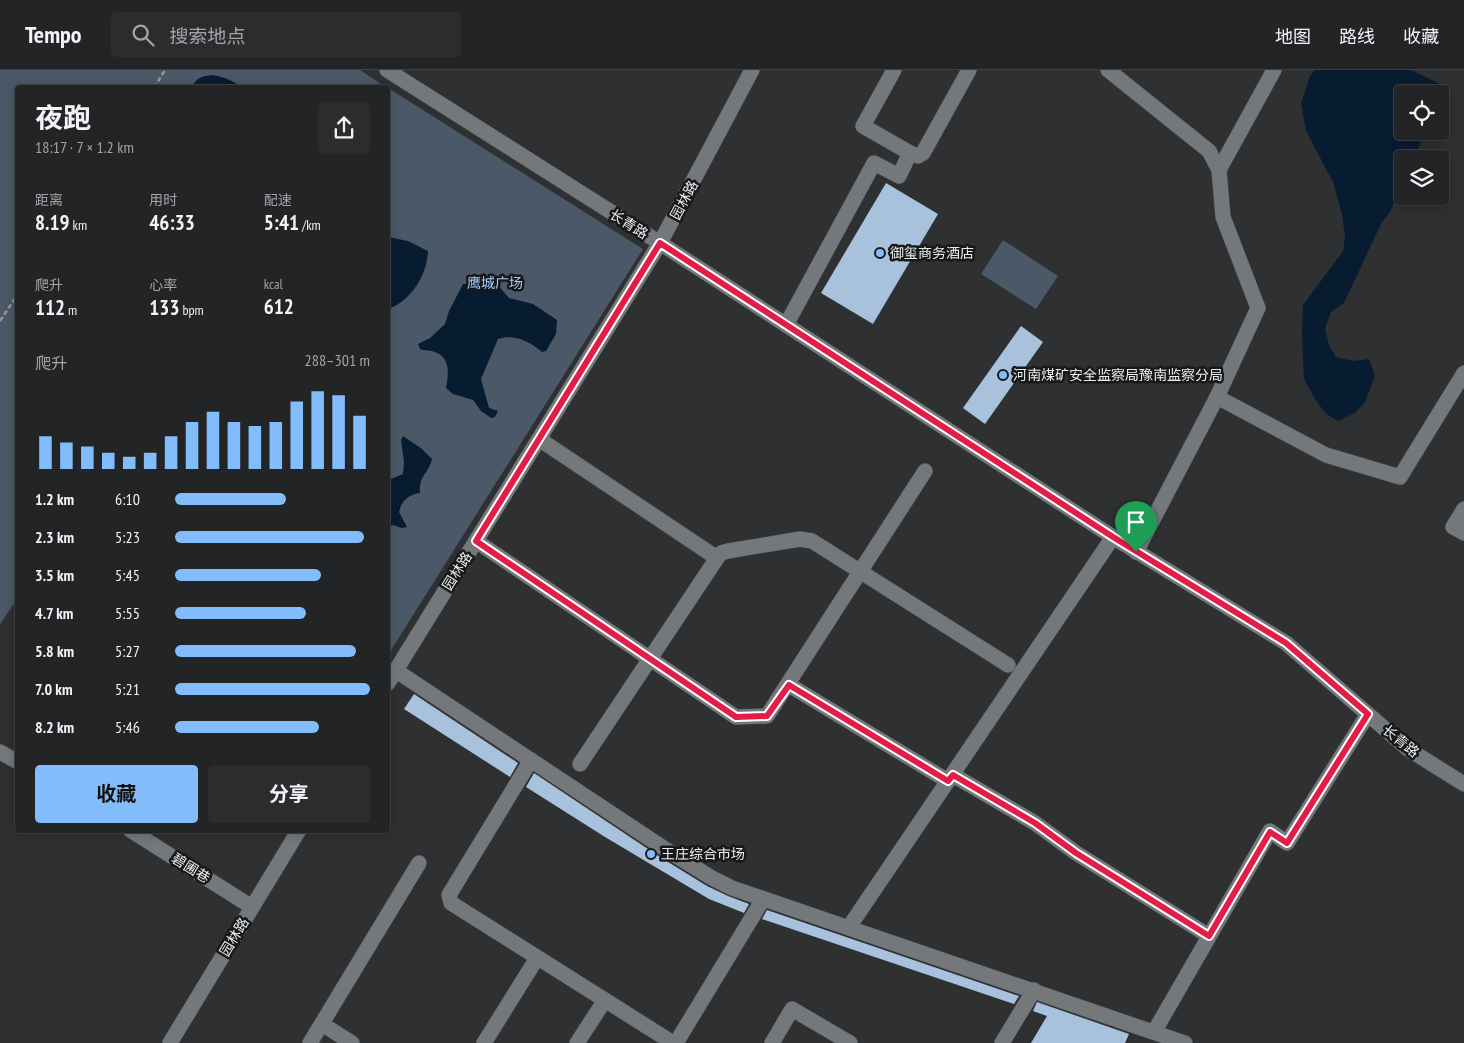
<!DOCTYPE html>
<html lang="zh">
<meta charset="utf-8">
<style>
body{margin:0;font-family:"PT Sans Narrow","Noto Sans SC",sans-serif;background:#2a2c2e;color:#f1f3f6;height:100vh;display:flex;flex-direction:column;font-size:19px;white-space:nowrap}
*{box-sizing:border-box;margin:0}
p{font-size:16px;color:#a2a4a7}
.icon{flex:none;width:28px;height:28px;fill:none;stroke:currentColor;stroke-width:2;stroke-linecap:round;stroke-linejoin:round}
.map{position:relative;flex:1;overflow:hidden}
.details{position:absolute;left:15px;top:15px;width:375px;height:748px;display:flex;flex-direction:column;background:#222426;border-radius:5px;box-shadow:0 2px 12px #0003,0 0 0 1px #3f4143}
.details>*{flex:none}
.buttons{position:absolute;left:1394px;top:15px;display:grid;gap:10px}
.buttons a{display:grid;place-items:center;width:55px;height:55px;border-radius:5px;background:#222426;box-shadow:0 2px 12px #0003,0 0 0 1px #3f4143;font-size:25px}
.pin{position:absolute;display:grid;place-items:center;width:42px;height:42px;color:#fff;margin:-51px -21px;border-radius:50% 50% 50% 0;rotate:-45deg;box-shadow:0 0 5px #0007}
.pin .icon{rotate:45deg}
.round{display:grid;place-items:center;flex:none;width:52px;height:52px;border-radius:5px;background:#2a2c2e}
.summary{display:flex;align-items:center;justify-content:space-between;height:85px;padding:0 20px}
h1{font-size:28px;font-weight:700;line-height:38px}
.metrics{display:grid;grid-template-columns:repeat(3,1fr);gap:8px;height:85px;padding:5px 20px}
.metrics div{display:grid;align-content:center}
.metrics b{font-size:21px;font-weight:700}
.metrics small{font-size:14px;font-weight:400}
.metrics p{font-size:14px}
.chart{height:140px;padding:10px 20px}
.chart p{display:flex;justify-content:space-between}
.chart svg{width:100%;height:90px;margin-top:5px;stroke:#83bcfa;stroke-width:6}
.button{display:flex;gap:10px;margin-top:auto;padding:10px 20px}
.button a{flex:1;height:58px;border-radius:5px;background:#83bcfa;color:#111;font-size:20px;font-weight:700;line-height:58px;text-align:center}
.button a+a{background:#2a2c2e;color:#f1f3f6}
ul{padding:0 20px;list-style:none;font-size:16px}
li{display:grid;grid-template-columns:80px 60px 1fr;align-items:center;height:38px}
li i{height:12px;border-radius:6px;background:#83bcfa}
header{display:flex;align-items:center;gap:30px;box-sizing:border-box;height:70px;padding:0 25px;background:#222426;border-bottom:1px solid #3f4143}
header strong{font-size:24px}
nav{display:flex;gap:28px;margin-inline-start:auto;font-size:18px}
.search{width:350px;height:45px;background:#2a2c2e;display:flex;align-items:center;gap:12px;box-sizing:border-box;padding:0 18px;border-radius:5px;color:#a2a4a7;font-size:19px}
.map>svg:first-child{display:block}
.green{fill:#4a5868}
.water{fill:#081c31}
.building{fill:#a8c1dd}
.lines{fill:none;stroke-linecap:round;stroke-linejoin:round}
.minor-casing{stroke:#494b4d;stroke-width:16}
.path{stroke:#939597;stroke-width:2.5;stroke-dasharray:5 2.5;stroke-linecap:butt}
.minor{stroke:#75787b;stroke-width:15}
.route-casing{stroke:#fff;stroke-width:10}
.route{stroke:#e11d48;stroke-width:6}
.poi-dot{fill:#83bcfa;stroke:#171819;stroke-width:2}
.labels{text-anchor:middle;dominant-baseline:central;stroke-width:5;stroke-linejoin:round;paint-order:stroke}
.street-label{font-size:14px;fill:#ebedef;stroke:#171819}
.poi-label{font-size:14px;fill:#ebedef;stroke:#171819;text-anchor:start}
.park-label{font-size:14px;fill:#a3cdfa;stroke:#171819}
</style>
<header>
<strong>Tempo</strong>
<div class="search"><svg class="icon" aria-label="search" viewBox="0 0 24 24"><circle cx="10" cy="10" r="6"/><path d="M15 15l6 6"/></svg>搜索地点</div>
<nav><a>地图</a><a>路线</a><a>收藏</a></nav>
</header>
<div class="map">
<svg width="1464" height="973" viewBox="0 0 1464 973">
<rect width="100%" height="100%" fill="#2e3032"/>
<g class="green">
<path d="M0 0H360L387 18H18V528L0 554Z"/>
<path d="M388 18 643 179 388 585Z"/>
<path d="M1003 170 1058 206 1036 239 981 204Z"/>
</g>
<g class="water">
<path d="M1315 0H1411L1450 19V26L1440 43V24H1402V61H1425L1414 89H1402V111L1390 142 1382 152 1344 233 1331 242 1325 258 1329 275 1336 287 1353 291 1369 289 1375 306 1365 332 1355 343 1338 351 1325 343 1315 329 1304 309 1302 264 1303 235 1343 181 1345 167 1342 144 1333 112 1306 61 1301 33 1310 6Z"/>
<path d="M213 5C224 7 233 11 242 17H192C196 8 202 6 213 5Z"/>
<path d="M388 167 408 171 428 181C427 205 411 231 388 239Z"/>
<path d="M485 209 497 214 509 228 533 234 557 250 556 264 546 281 542 282C529 271 514 264 498 269L481 309 489 338 498 341 495 347 491 348 481 341 473 330 453 324 446 318C449 303 451 285 431 281 427 280 424 281 420 279L418 274 430 268 445 254 449 241 463 214H473Z"/>
<path d="M403 366 422 379 432 389C428 405 419 404 420 423 408 425 402 430 399 442L407 457 402 458 393 455 388 457V412L391 409 403 404 404 392 401 370Z"/>
</g>
<g class="building">
<path d="M886 113 938 144 873 254 821 223Z"/>
<path d="M1021 256 1043 272 985 354 963 338Z"/>
<path d="M414 624 518 693 510 707 404 639Z"/>
<path d="M534 703 660 787 707 816 728 826 749 834 744 843 709 829 605 767 526 717Z"/>
<path d="M767 840 1019 926 1014 934 762 849Z"/>
<path d="M1037 932 1129 964 1125 973H1031L1047 946 1033 941Z"/>
</g>
<g class="lines">
<defs>
<g id="minor">
<path d="M387 0 660 173 1113 467 1286 573 1408 679 1464 714"/>
<path d="M1108 0 1209 81 1219 100 1223 147 1258 238 1217 327 1136 482"/>
<path d="M910 83 918 86 923 83 969 0"/>
<path d="M1219 100 1274 0"/>
<path d="M786 255 874 93 899 106 910 83 863 56 894 0"/>
<path d="M1217 327 1326 385 1400 407 1464 303"/>
<path d="M539 369 717 488"/>
<path d="M1464 439 1453 457 1464 463"/>
<path d="M476 471 736 647 767 646 925 401"/>
<path d="M395 600 665 779 712 808 732 818 1185 973"/>
<path d="M388 613 660 173 752 0"/>
<path d="M789 615 948 711"/>
<path d="M0 682 18 692"/>
<path d="M531 690 449 825 451 833 673 973"/>
<path d="M580 694 717 488 721 483 728 481 800 469 812 471 1008 595"/>
<path d="M953 705 1035 753 1076 783 1209 866"/>
<path d="M130 760 252 837"/>
<path d="M849 857 1113 467"/>
<path d="M322 954 352 973"/>
<path d="M1154 962 1270 761 1287 773 1368 644"/>
<path d="M170 973 299 760"/>
<path d="M310 973 419 793"/>
<path d="M484 973 537 888"/>
<path d="M577 973 605 930"/>
<path d="M676 973 762 831"/>
<path d="M772 973 792 939 850 973"/>
<path d="M1002 973 1034 920"/>
</g>
</defs>
<use href="#minor" class="minor-casing"/>
<g class="path">
<path d="M154 18 165 0"/>
<path d="M0 251 18 224"/>
</g>
<use href="#minor" class="minor"/>
</g>
<g class="lines">
<defs>
<path id="route" d="M660 173 1113 467 1286 573 1368 644 1287 773 1270 762 1209 866 1076 783 1035 753 953 705 948 711 789 615 767 646 736 647 476 471Z"/>
</defs>
<use href="#route" class="route-casing"/>
<use href="#route" class="route"/>
</g>
<g class="poi-dot">
<circle cx="880" cy="183" r="5"/>
<circle cx="1003" cy="305" r="5"/>
<circle cx="651" cy="784" r="5"/>
</g>
<g class="labels">
<g class="street-label">
<text transform="translate(684 130) rotate(-62)">园林路</text>
<text transform="translate(629 154) rotate(32)">长青路</text>
<text transform="translate(457 501) rotate(-58)">园林路</text>
<text transform="translate(1401 671) rotate(39)">长青路</text>
<text transform="translate(191 798) rotate(32)">碧圃巷</text>
<text transform="translate(234 867) rotate(-59)">园林路</text>
</g>
<g class="poi-label">
<text x="890" y="183">御玺商务酒店</text>
<text x="1013" y="305">河南煤矿安全监察局豫南监察分局</text>
<text x="661" y="784">王庄综合市场</text>
</g>
<g class="park-label">
<text x="495" y="213">鹰城广场</text>
</g>
</g>
</svg>
<div class="buttons">
<a><svg class="icon" aria-label="locate" viewBox="0 0 24 24"><circle cx="12" cy="12" r="6"/><path d="M12 2v4M12 18v4M2 12h4M18 12h4"/></svg></a>
<a><svg class="icon" aria-label="layers" viewBox="0 0 24 24"><path d="M12 4l9 5-9 5-9-5zM3 14l9 5 9-5"/></svg></a>
</div>
<div class="pin" style="left:1136px;top:482px;background:#1e9e55"><svg class="icon" aria-label="arrive" viewBox="0 0 24 24"><path d="M6 21V4h12l-3 4 3 4H6"/></svg></div>
<section class="details">
<div class="summary"><div><h1>夜跑</h1><p>18:17 · 7 × 1.2 km</p></div><a class="round"><svg class="icon" aria-label="share" viewBox="0 0 24 24"><path d="M12 15V3M7 8l5-5 5 5M5 13v7h14v-7"/></svg></a></div>
<div class="metrics">
<div><p>距离</p><b>8.19<small> km</small></b></div>
<div><p>用时</p><b>46:33</b></div>
<div><p>配速</p><b>5:41<small> /km</small></b></div>
</div>
<div class="metrics">
<div><p>爬升</p><b>112<small> m</small></b></div>
<div><p>心率</p><b>133<small> bpm</small></b></div>
<div><p>kcal</p><b>612</b></div>
</div>
<div class="chart"><p><span>爬升</span>288–301 m</p>
<svg viewBox="0 0 160 44" preserveAspectRatio="none"><path d="M5 44V28M15 44V31M25 44V33M35 44V36M45 44V38M55 44V36M65 44V28M75 44V21M85 44V16M95 44V21M105 44V23M115 44V21M125 44V11M135 44V6M145 44V8M155 44V18"/></svg>
</div>
<ul>
<li><b>1.2 km</b>6:10<i style="width:57%"></i></li>
<li><b>2.3 km</b>5:23<i style="width:97%"></i></li>
<li><b>3.5 km</b>5:45<i style="width:75%"></i></li>
<li><b>4.7 km</b>5:55<i style="width:67%"></i></li>
<li><b>5.8 km</b>5:27<i style="width:93%"></i></li>
<li><b>7.0 km</b>5:21<i style="width:100%"></i></li>
<li><b>8.2 km</b>5:46<i style="width:74%"></i></li>
</ul>
<div class="button"><a>收藏</a><a>分享</a></div>
</section>
</div>
